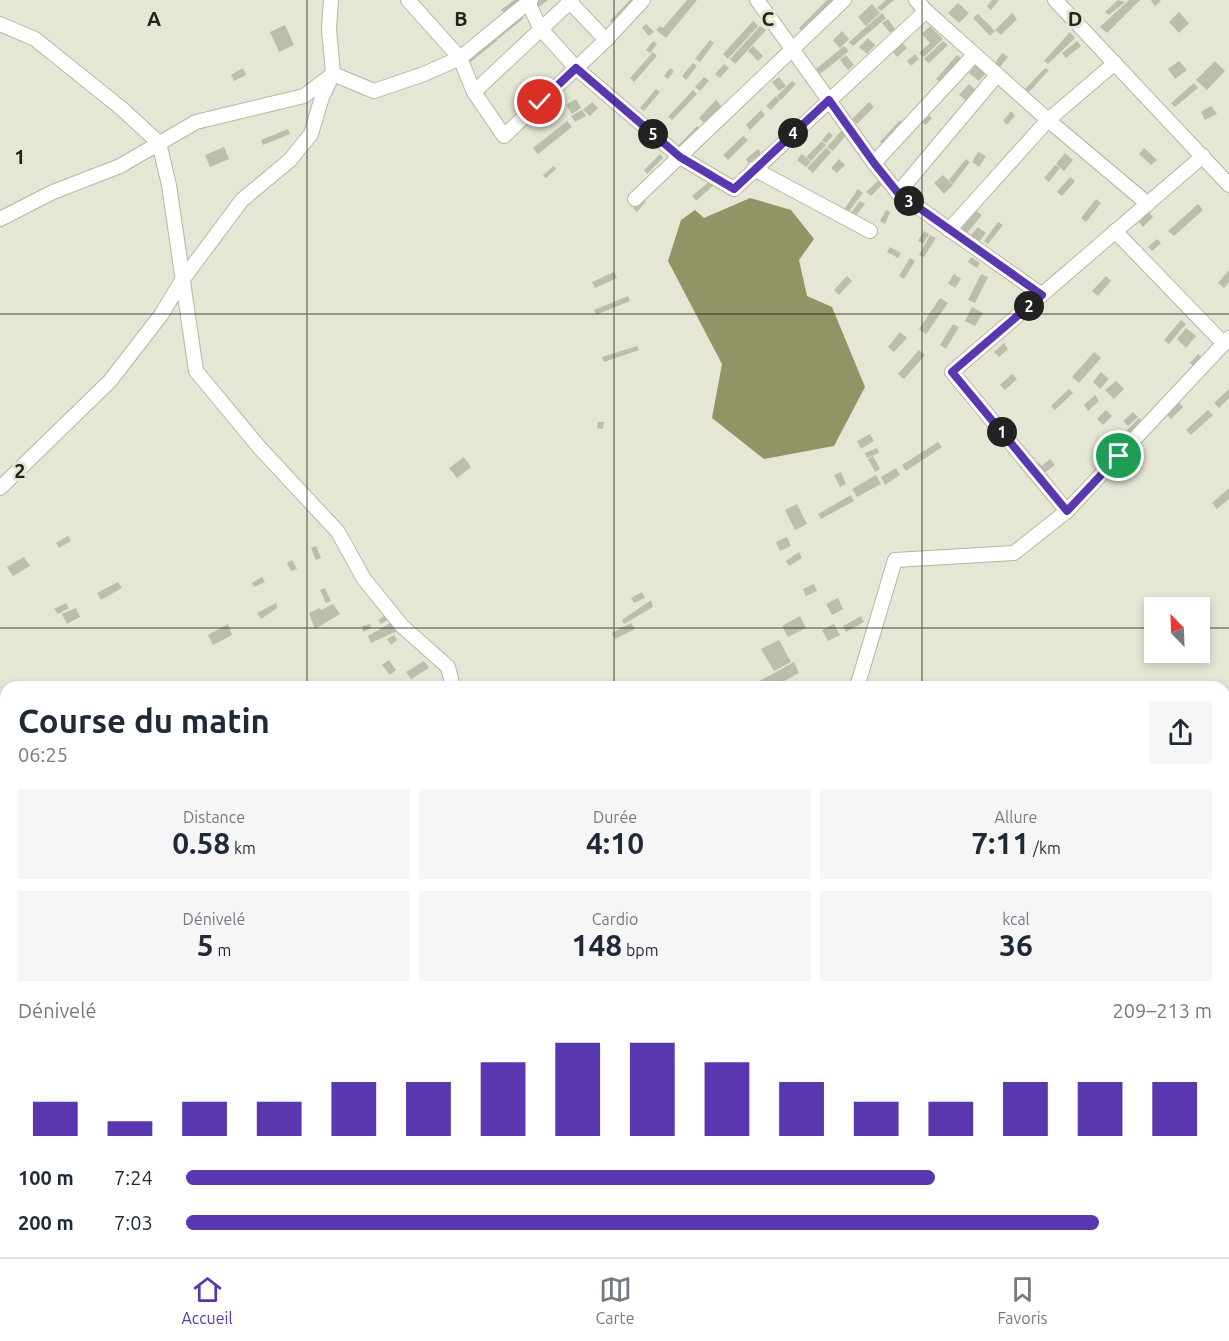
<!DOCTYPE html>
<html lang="fr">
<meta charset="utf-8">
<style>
body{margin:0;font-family:Ubuntu,sans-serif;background:#f6f6f7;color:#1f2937;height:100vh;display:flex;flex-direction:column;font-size:22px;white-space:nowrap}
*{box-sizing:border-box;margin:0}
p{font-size:20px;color:#747a83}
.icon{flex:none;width:33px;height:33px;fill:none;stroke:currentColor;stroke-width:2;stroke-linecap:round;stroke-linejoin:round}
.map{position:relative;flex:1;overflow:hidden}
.details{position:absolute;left:0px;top:681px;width:1230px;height:576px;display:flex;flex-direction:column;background:#fff;border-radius:18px 18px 0 0;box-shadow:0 3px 9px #0003}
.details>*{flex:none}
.needle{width:39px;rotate:337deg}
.tools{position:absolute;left:1144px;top:597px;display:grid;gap:12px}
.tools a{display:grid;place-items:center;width:66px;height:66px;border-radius:0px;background:#fff;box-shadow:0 3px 9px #0003;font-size:30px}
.pin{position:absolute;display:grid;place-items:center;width:51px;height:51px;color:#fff;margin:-26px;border:3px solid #fff;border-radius:50%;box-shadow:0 2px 6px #0007}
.km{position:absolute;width:30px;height:30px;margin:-15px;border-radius:50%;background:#222;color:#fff;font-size:16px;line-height:30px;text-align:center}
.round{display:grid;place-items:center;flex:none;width:63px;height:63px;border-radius:0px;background:#f6f6f7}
.headline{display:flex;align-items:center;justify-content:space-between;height:102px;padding:0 18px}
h1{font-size:33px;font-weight:700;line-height:45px}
.stats{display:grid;grid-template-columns:repeat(3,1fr);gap:9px;height:102px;padding:6px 18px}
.stats div{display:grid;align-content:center;border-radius:0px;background:#f6f6f7;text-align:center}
.stats b{font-size:30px;font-weight:700}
.stats small{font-size:16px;font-weight:400}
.stats p{font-size:16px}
.chart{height:168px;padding:12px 18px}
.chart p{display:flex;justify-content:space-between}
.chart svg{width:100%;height:108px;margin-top:6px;stroke:#5937af;stroke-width:6}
ul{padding:0 18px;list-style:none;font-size:20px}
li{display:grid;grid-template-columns:96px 72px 1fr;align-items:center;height:45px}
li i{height:15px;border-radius:8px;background:#5937af}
.tabs{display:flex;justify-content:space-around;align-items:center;height:84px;border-top:2px solid #e0e1e3;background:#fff;font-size:16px;color:#747a83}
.tabs a{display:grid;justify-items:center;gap:3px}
.tabs .on{color:#5937af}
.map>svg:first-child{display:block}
.water{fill:#929465}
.building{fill:#bcbeac}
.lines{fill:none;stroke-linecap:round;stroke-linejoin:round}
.street-casing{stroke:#b5b7a5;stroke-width:16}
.street{stroke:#fff;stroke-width:14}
.route-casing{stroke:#fff;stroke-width:12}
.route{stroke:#5937af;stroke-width:8}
.grid{fill:none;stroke:#24241d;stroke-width:1.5;stroke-opacity:0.55}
.grid-label{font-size:20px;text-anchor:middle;font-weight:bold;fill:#24241d;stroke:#e5e6d4;stroke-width:6;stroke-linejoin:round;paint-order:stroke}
</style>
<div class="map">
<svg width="1229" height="1257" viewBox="0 0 1229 1257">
<rect width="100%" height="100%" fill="#e5e6d4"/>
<path class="water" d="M750 198 791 210 814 239 799 260 807 296 832 307 865 387 834 446 764 459 712 418 722 364 668 261 681 220 695 210 704 218Z"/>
<g class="building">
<path d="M514 0H525L506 16 501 10Z"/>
<path d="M538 0H548L532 12 528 8Z"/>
<path d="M630 0H640L616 26 610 21Z"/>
<path d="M687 0H697L666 38 656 30 660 26 663 28Z"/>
<path d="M827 0H836L803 32 799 28Z"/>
<path d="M886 0H894L881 11 877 8Z"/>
<path d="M992 0H999L991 10 987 6Z"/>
<path d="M1118 0 1125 2 1109 15 1105 12Z"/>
<path d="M1129 0H1140L1107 33 1100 27Z"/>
<path d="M1152 0H1159L1161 1 1155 6 1151 1Z"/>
<path d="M958 3 969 13 959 23 948 13Z"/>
<path d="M872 4 880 13 866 26 858 17Z"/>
<path d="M1179 12 1189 23 1179 33 1169 22Z"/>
<path d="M882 13 886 18 853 46 849 42Z"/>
<path d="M1012 13 1017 19 1001 35 995 30Z"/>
<path d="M521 14 524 18 498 39 495 36Z"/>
<path d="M978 14 995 31 990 36 973 18Z"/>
<path d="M888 19 895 29 890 33 882 23Z"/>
<path d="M753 21 758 26 728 59 723 54Z"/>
<path d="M646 24 654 32 649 36 642 28Z"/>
<path d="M285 25 294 45 279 52 270 32Z"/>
<path d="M760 26 766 30 735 64 730 59Z"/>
<path d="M930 26 943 39 924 57 919 53 930 43 922 34Z"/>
<path d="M842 31 849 39 840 48 833 40Z"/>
<path d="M1070 32 1075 38 1048 64 1044 61Z"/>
<path d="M495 36 498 40 468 64 464 61Z"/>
<path d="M868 38 875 45 867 54 859 47Z"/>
<path d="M710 40 714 43 700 62 695 59Z"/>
<path d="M653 41 657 44 650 53 646 50Z"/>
<path d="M943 41 948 45 929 63 924 59Z"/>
<path d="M1077 41 1081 46 1066 58 1062 53Z"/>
<path d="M902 43 907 48 897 57 893 52Z"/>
<path d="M753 46 763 56 758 61 748 51Z"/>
<path d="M844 46 849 51 820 74 816 69Z"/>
<path d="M653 52 657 56 634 82 630 78Z"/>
<path d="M1002 53 1008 57 1000 67 995 63Z"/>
<path d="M915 54 919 59 911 66 907 61Z"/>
<path d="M846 55 854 65 848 70 840 60Z"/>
<path d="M957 55 963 60 942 84 936 79Z"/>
<path d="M1179 61 1187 70 1175 79 1168 69Z"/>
<path d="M1215 61 1225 71 1207 90 1196 80Z"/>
<path d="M693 63 697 66 686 80 682 76Z"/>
<path d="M977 63 987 71 979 81 969 73Z"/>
<path d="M724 64 729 68 720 78 715 74Z"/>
<path d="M243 68 246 75 234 81 231 75Z"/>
<path d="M670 68 674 71 668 79 664 76Z"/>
<path d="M1045 68 1049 70 1029 92 1025 89Z"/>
<path d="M704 77 709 81 700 91 695 87Z"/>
<path d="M779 77 786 86 779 91 772 82Z"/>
<path d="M792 81 796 84 781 100 777 96Z"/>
<path d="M543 82 546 86 532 99 528 95Z"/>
<path d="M1194 83 1198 88 1175 107 1171 103Z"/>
<path d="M969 84 977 91 968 102 959 95Z"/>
<path d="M656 89 660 92 644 111 640 108Z"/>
<path d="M693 90 697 94 672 120 668 117Z"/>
<path d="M525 93 528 96 519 104 515 102Z"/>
<path d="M776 96 780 100 771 110 766 106Z"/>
<path d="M576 99 581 108 572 114 566 105Z"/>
<path d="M716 100 722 107 705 124 699 118Z"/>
<path d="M592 102 598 108 590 116 583 110Z"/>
<path d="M869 102 874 107 857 124 852 119Z"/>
<path d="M1211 106 1217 114 1205 120 1201 112Z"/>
<path d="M582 110 586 116 575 122 571 116Z"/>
<path d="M761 110 765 115 750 130 746 125Z"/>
<path d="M1011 111 1015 116 1007 125 1003 121Z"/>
<path d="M928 115 932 118 926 125 922 122Z"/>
<path d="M900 120 904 124 884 146 880 142Z"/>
<path d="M567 121 572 127 538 154 533 148Z"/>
<path d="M697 126 701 130 682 150 678 146Z"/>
<path d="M288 129 290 134 263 145 261 140Z"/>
<path d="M842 130 847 134 833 151 827 147Z"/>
<path d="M829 132 833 136 826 143 822 140Z"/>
<path d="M743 136 748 140 728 160 723 155Z"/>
<path d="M822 141 826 145 811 161 806 157Z"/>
<path d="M224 147 229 159 210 167 205 155Z"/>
<path d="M826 148 831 152 813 173 807 168Z"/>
<path d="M1144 148 1157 160 1151 165 1139 154Z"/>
<path d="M758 149 761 153 749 163 746 159Z"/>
<path d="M978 152 986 156 979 167 972 162Z"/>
<path d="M1065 153 1073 160 1064 171 1056 164Z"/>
<path d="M660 154 663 158 647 174 644 170Z"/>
<path d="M802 154 811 162 806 167 797 160Z"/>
<path d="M839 159 845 165 837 173 831 168Z"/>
<path d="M966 159 970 162 953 184 949 180Z"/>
<path d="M1055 165 1060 168 1049 182 1044 178Z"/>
<path d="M554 166 556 169 546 178 543 175Z"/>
<path d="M943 175 953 185 944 194 934 183Z"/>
<path d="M1070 177 1075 181 1062 196 1057 192Z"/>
<path d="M880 179 884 183 871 196 866 192Z"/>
<path d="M711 180 715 184 696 201 692 196Z"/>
<path d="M858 189 863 193 847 214 843 211Z"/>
<path d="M642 198 646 201 637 212 633 208Z"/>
<path d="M1096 199 1101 203 1086 222 1081 218Z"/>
<path d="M860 201 865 204 854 218 849 215Z"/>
<path d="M1198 204 1203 210 1174 236 1168 231Z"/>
<path d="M886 210 890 212 885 224 880 221Z"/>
<path d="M975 210 982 215 967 233 961 229Z"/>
<path d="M1149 212 1153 217 1143 227 1139 222Z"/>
<path d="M998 222 1003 225 988 244 984 241Z"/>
<path d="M978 227 986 233 979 242 971 235Z"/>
<path d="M924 231 929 234 923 244 918 241Z"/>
<path d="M930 235 936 238 924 257 919 255Z"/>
<path d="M1157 239 1161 243 1152 251 1148 247Z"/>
<path d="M890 247 901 253 898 258 887 252Z"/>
<path d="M971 257 980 263 977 268 968 262Z"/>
<path d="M910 258 915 261 904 279 899 276Z"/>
<path d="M1229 270V282L1224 288 1218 283Z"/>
<path d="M614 272 617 278 595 288 592 282Z"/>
<path d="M954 274 961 279 955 288 948 283Z"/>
<path d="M981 274 988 277 975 303 968 300Z"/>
<path d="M847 276 852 281 839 295 834 290Z"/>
<path d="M1106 276 1111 281 1098 296 1092 291Z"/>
<path d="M628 296 630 301 596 315 594 310Z"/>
<path d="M940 298 948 303 926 334 919 329Z"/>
<path d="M972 307 983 313 975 326 965 321Z"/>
<path d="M1181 320 1186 324 1169 344 1164 340Z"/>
<path d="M953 324 959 327 946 349 940 345Z"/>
<path d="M1186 328 1196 336 1186 348 1177 339Z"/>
<path d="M900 332 907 338 894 352 888 347Z"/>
<path d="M1004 343 1008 349 999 357 994 352Z"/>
<path d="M637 346 639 350 604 362 602 357Z"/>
<path d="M919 350 925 355 904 379 898 374Z"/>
<path d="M1094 352 1101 358 1079 383 1072 377Z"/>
<path d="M1198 354 1204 358 1196 368 1190 363Z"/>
<path d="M1101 372 1109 379 1100 389 1093 382Z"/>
<path d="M1012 374 1017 379 1005 390 1000 385Z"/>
<path d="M1116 381 1124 389 1114 399 1105 390Z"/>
<path d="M1069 389 1073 393 1055 410 1051 406Z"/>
<path d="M1229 389V398L1219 408 1214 403Z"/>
<path d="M1095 395 1099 401 1088 411 1084 405Z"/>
<path d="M1178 401 1183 407 1171 419 1165 413Z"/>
<path d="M1106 410 1112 416 1103 425 1097 419Z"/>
<path d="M1208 410 1213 415 1191 435 1186 430Z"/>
<path d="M1133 412 1138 417 1128 426 1123 421Z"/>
<path d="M1139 418 1143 422 1126 440 1121 436Z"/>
<path d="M598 422H604L603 429 597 428Z"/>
<path d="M870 434 874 441 861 449 857 441Z"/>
<path d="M938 442 942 447 906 471 902 465Z"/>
<path d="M877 448 879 453 867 458 865 453Z"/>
<path d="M873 456 880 469 875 472 868 459Z"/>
<path d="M464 457 471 467 457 478 449 468Z"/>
<path d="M1050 459 1055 465 1043 474 1035 465 1038 462 1042 466Z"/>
<path d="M896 468 900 475 885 485 881 477Z"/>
<path d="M841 472 846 484 840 487 834 475Z"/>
<path d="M876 475 881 484 857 497 852 489Z"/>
<path d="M1229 488V499L1217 509 1212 503Z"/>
<path d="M851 495 854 501 821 519 818 514Z"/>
<path d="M797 504 807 524 795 530 785 510Z"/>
<path d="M68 536 71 541 59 548 56 543Z"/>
<path d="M787 537 791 546 780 551 776 542Z"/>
<path d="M316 546 321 558 316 560 311 548Z"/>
<path d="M799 552 802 558 789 566 786 561Z"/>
<path d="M24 557 30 566 13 576 7 567Z"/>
<path d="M292 560 297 569 291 571 287 563Z"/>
<path d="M262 577 265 582 254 587 252 583Z"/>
<path d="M118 582 122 588 101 600 97 593Z"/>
<path d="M814 584 817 591 806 596 803 589Z"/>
<path d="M325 588 331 601 326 603 320 590Z"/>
<path d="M642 592 645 598 634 603 631 598Z"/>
<path d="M838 598 843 609 832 615 826 604Z"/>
<path d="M651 600 653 607 624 624 622 620Z"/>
<path d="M66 603 69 608 58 614 54 609Z"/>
<path d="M276 603 277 608 261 619 257 613Z"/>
<path d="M333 604 340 614 315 629 309 613 320 608 321 610Z"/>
<path d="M76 608 80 617 67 624 62 614Z"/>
<path d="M386 615 389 619 381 624 378 620Z"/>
<path d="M800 616 806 628 788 637 782 626Z"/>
<path d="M861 616 864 622 846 632 843 626Z"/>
<path d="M392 622 397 631 371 643 368 636Z"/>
<path d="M631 623 635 629 615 639 612 633Z"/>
<path d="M228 624 232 635 213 645 208 635Z"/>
<path d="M370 624 371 628 363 632 362 626Z"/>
<path d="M834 624 840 635 828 641 822 630Z"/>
<path d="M394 635 397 640 391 645 387 639Z"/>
<path d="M779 640 791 662 774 671 761 649Z"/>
<path d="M389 660 396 670 390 675 382 665Z"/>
<path d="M424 661 429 668 411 679 406 672Z"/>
<path d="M794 662 799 673 773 687H761L758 682Z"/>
</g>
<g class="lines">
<defs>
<g id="street">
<path d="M408 0 460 58 474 92 504 136 606 40 643 0"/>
<path d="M568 0 606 40"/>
<path d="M757 0 874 163 898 193 1042 295"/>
<path d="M916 0 926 11 1048 120 1148 204"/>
<path d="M1055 0 1229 185"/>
<path d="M528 2 540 28 576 68 680 157 734 189 926 11"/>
<path d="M0 24 35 39 121 108 159 143 169 185 196 371 259 447 338 532 364 579 402 626 448 667 453 687"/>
<path d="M474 92 572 0"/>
<path d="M874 163 974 55"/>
<path d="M754 169 870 231"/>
<path d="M898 193 997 75"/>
<path d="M635 199 844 0"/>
<path d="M0 219 53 192 120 166 196 122 304 96 333 74 374 91 424 74 460 58 531 0"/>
<path d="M949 230 1048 120 1115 63"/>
<path d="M1115 231 1224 344"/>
<path d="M0 488 110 381 161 315 183 279 242 200 290 160 311 134 322 97 333 74 329 29 331 0"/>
<path d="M1067 511 952 372 1203 156"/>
<path d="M857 687 895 560 1014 553 1067 511 1229 338"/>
<path d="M1224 839 1229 840"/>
<path d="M1224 1197 1229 1192"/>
<path d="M0 1243 6 1249"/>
<path d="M576 1251 577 1257"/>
<path d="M1007 1251 1015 1257"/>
<path d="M1090 1251 1091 1257"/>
<path d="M1167 1257 1172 1251"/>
</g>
</defs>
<use href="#street" class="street-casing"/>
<use href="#street" class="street"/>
</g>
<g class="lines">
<defs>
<path id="route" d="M540 102 576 68 680 157 734 189 829 100 874 163 898 193 1042 295 952 372 1067 511 1119 456"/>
</defs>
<use href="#route" class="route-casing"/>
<use href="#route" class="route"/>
</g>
<path class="grid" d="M307 0V687M614 0V687M922 0V687M0 314H1229M0 628H1155M1200 628H1229M0 943H6M1224 943H1229M307 1251V1257M614 1251V1257M922 1251V1257"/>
<g class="grid-label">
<text x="154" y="26">A</text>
<text x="461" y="26">B</text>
<text x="768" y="26">C</text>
<text x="1075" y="26">D</text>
<text x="20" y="164">1</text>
<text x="20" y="478">2</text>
</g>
</svg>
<div class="tools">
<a><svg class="needle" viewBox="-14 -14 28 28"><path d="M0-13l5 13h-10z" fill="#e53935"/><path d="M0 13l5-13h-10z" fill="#747a83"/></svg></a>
</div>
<div class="pin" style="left:1119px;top:456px;background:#1e9e55"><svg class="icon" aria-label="arrive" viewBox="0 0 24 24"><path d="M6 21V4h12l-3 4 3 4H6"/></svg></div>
<div class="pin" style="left:540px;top:102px;background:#d93025"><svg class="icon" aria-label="check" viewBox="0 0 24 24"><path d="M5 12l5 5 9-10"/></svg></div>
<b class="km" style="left:1002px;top:432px">1</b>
<b class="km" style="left:1029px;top:306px">2</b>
<b class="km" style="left:909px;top:201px">3</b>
<b class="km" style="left:793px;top:133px">4</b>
<b class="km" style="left:653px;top:134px">5</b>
<section class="details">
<div class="headline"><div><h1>Course du matin</h1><p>06:25</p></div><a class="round"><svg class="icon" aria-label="share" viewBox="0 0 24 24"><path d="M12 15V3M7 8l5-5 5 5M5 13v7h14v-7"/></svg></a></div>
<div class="stats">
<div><p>Distance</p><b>0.58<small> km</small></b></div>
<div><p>Durée</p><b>4:10</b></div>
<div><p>Allure</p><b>7:11<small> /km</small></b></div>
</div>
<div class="stats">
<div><p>Dénivelé</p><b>5<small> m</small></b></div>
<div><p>Cardio</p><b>148<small> bpm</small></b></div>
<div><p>kcal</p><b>36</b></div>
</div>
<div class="chart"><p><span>Dénivelé</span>209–213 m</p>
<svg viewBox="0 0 160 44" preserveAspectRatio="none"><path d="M5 44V30M15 44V38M25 44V30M35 44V30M45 44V22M55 44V22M65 44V14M75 44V6M85 44V6M95 44V14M105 44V22M115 44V30M125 44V30M135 44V22M145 44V22M155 44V22"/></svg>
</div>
<ul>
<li><b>100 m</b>7:24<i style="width:73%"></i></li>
<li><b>200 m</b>7:03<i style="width:89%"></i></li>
</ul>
</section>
</div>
<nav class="tabs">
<a class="on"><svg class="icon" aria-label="home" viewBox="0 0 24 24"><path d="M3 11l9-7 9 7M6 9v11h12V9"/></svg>Accueil</a>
<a><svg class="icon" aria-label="map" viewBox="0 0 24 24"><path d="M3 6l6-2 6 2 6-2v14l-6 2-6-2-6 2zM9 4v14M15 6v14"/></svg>Carte</a>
<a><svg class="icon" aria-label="saved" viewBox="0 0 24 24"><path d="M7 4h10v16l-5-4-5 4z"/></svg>Favoris</a>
</nav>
